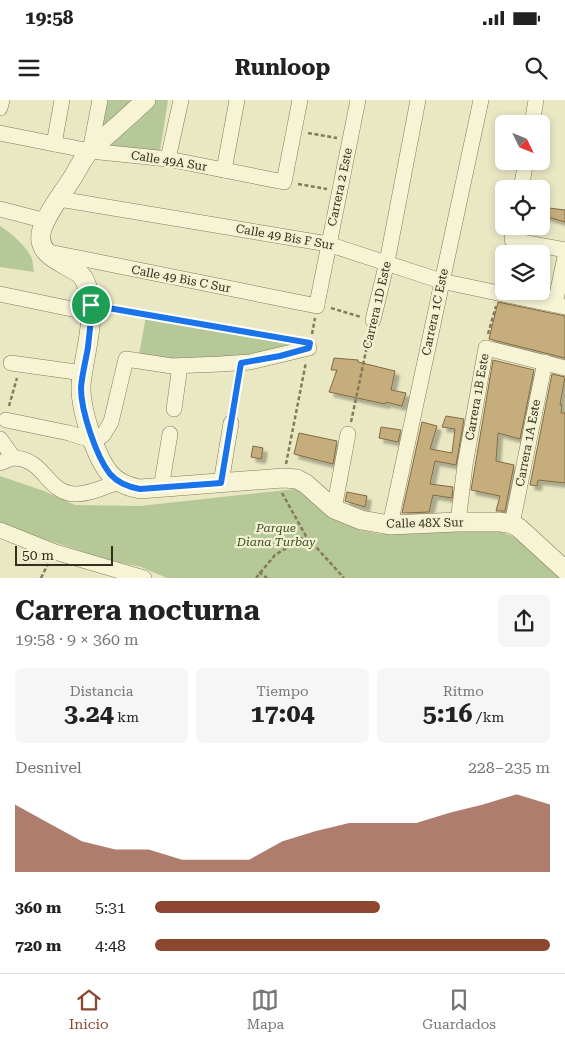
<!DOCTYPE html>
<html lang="es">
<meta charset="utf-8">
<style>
body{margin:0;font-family:"Roboto Serif",serif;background:#f6f6f6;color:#222;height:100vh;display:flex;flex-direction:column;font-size:19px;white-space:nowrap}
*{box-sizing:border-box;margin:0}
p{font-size:16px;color:#767676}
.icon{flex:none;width:28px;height:28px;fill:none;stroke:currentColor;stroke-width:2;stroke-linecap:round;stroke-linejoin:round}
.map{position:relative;height:478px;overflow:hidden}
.side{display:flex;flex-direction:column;background:#fff;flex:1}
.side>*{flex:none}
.needle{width:32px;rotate:133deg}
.buttons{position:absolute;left:495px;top:15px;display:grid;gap:10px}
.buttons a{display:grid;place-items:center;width:55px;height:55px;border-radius:8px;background:#fff;box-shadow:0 2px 8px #0003;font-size:25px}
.scale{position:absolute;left:15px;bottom:12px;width:98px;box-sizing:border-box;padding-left:5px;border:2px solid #342e1e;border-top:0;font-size:14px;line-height:18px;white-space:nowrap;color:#342e1e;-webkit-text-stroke:4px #f2f1d2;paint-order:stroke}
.pin{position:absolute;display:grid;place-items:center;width:42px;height:42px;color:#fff;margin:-21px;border:2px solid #fff;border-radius:50%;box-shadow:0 1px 5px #0007}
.round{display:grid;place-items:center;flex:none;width:52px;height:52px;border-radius:8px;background:#f6f6f6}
.summary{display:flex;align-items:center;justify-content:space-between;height:85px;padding:0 15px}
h1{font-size:28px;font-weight:700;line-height:38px}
.figures{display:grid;grid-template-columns:repeat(3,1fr);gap:8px;height:85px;padding:5px 15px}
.figures div{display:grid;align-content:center;border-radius:8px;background:#f6f6f6;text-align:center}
.figures b{font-size:25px;font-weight:700}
.figures small{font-size:14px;font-weight:400}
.figures p{font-size:14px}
.chart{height:140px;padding:10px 15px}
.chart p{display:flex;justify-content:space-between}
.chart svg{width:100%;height:90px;margin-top:5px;fill:#8d4730;opacity:.7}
ul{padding:0 15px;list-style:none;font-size:16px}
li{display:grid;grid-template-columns:80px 60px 1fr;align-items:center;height:38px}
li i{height:12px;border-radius:6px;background:#8d4730}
.status{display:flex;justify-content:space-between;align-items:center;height:35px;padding:0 25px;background:#fff;direction:ltr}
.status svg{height:14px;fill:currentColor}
header{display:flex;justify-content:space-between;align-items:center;height:65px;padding:0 15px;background:#fff;font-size:22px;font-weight:700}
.tabs{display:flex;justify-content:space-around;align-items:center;height:70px;border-top:1px solid #e0e0e0;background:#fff;font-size:14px;color:#767676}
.tabs a{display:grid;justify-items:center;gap:2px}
.tabs .selected{color:#8d4730}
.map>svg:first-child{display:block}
.green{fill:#b6c798}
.building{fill:#c6ad7c;stroke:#806b43;filter:url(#shadow)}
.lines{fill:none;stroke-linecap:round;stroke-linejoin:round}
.minor-casing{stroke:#837a5b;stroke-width:16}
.tertiary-casing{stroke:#837a5b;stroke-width:20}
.path{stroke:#837a5b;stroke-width:2.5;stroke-dasharray:4 2.5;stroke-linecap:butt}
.minor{stroke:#f6f4d5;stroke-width:15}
.tertiary{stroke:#f6f4d5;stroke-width:19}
.route-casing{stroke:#fff;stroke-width:10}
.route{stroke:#1a73e8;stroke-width:6}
.labels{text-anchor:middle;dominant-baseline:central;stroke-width:4.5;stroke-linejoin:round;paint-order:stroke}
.street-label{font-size:12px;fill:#342e1e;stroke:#f2f1d2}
.park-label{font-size:12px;font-style:italic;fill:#3b4f26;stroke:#f2f1d2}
</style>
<div class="status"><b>19:58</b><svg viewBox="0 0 49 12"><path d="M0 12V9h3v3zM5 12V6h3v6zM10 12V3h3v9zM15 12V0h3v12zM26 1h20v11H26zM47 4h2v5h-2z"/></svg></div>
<header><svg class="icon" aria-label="menu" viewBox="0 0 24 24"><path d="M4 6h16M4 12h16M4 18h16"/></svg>Runloop<svg class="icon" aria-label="search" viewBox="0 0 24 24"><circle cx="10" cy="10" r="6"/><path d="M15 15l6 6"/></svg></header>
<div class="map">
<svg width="565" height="478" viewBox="0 0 565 478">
<defs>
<filter id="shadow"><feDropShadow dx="4.5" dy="4.5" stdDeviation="1" flood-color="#0004"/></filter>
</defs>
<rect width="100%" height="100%" fill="#eae8c3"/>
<g class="green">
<path d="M105 0H168L159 57 97 47Z"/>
<path d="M0 126C11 133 27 146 32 159 33 163 33 168 34 172L0 167Z"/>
<path d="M146 216 310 243H297L276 251 203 261 139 255Z"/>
<path d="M0 376 44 391 75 405 140 406 295 389 301 391 347 424 360 430 380 434 491 430C521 433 541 459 562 478H167L141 467 112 461 13 429 0 435Z"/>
</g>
<g class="building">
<path d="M541 107 565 110V122L541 115Z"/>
<path d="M498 202 565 216V258L489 239Z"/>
<path d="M334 258 358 260V262L395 271 391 290 406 293 402 306 386 302 385 304 329 292 337 270H331Z"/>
<path d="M493 260 534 270 520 339 498 333 496 361 514 365 505 411H496L500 396 471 390Z"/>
<path d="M552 274 565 277 560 305H562L561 313H565V383L538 380 537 386 530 385Z"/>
<path d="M446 316 464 319 456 365 435 361 430 384 453 387 452 398 433 395 429 412 402 413 422 322 437 326 430 349 452 353 455 329 442 327Z"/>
<path d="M381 327 401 330 398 342 379 338Z"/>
<path d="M299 333 337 341 333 364 294 354Z"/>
<path d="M253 346 263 348 261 359 251 357Z"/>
<path d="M347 392 367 396 365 407 345 401Z"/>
</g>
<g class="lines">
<defs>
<g id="minor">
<path d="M0 8 2 0"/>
<path d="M532 24 536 0"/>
<path d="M0 33 90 51 168 59 284 82 300 0"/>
<path d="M54 44 62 0"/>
<path d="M90 51 100 0"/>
<path d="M168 59 181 0"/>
<path d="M224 70 237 0"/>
<path d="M521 89 526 61"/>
<path d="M59 99 328 144 441 181 565 207"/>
<path d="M0 109 46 121"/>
<path d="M514 126 512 140 565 150"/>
<path d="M49 152 317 206"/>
<path d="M0 194 91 213"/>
<path d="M317 204 358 0"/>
<path d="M555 204 565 157"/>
<path d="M373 220 387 162 418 0"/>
<path d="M11 263 83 273"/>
<path d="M174 309 180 266"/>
<path d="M6 320 69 333 94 341 103 335 111 322 126 259 172 266 220 264 250 262 309 248"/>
<path d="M0 339 13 357"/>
<path d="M0 363C4 362 10 358 14 358 45 359 46 392 74 394 89 395 106 386 119 382"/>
<path d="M221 383 231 323"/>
<path d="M161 388 170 334"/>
<path d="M334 409 348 334"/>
<path d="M458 422 465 365 486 248 565 268"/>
<path d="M512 424 545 262"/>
<path d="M390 425 481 0"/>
<path d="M0 430 55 452 144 478"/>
</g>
<path id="tertiary" d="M146 0C133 12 120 24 106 36 101 41 94 45 89 51 83 59 78 68 73 77 63 93 48 111 42 129 34 156 64 162 80 174 84 178 87 185 88 191 96 223 84 253 81 285 80 308 95 356 110 374 118 383 128 387 140 389L283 378 297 379 306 384 334 409 361 420 390 425 458 422H500L512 424 519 428 565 470"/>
</defs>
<use href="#minor" class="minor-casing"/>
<use href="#tertiary" class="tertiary-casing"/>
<g class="path">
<path d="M308 33 337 38"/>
<path d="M298 84 327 89"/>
<path d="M502 181 504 174"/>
<path d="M105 208 284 239"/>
<path d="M331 208 361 217"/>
<path d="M312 234 315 218"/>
<path d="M488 234 496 206"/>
<path d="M9 306 17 278"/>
<path d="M233 311 239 277"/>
<path d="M351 322 370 232"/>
<path d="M286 364 306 262"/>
<path d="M282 393 306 436 344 478"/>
<path d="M259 472 267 478"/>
<path d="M41 478 48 464"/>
<path d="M256 478 275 455 306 436"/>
</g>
<use href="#minor" class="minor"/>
<use href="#tertiary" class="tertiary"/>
</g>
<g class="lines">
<defs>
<path id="route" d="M91 205 310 243 309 248 280 256 241 263 221 383 140 389C128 387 118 383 110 374 96 356 81 311 81 288 82 274 86 260 88 247 90 233 91 219 91 205Z"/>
</defs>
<use href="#route" class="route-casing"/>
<use href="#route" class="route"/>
</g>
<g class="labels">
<g class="street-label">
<text transform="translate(169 61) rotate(9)">Calle 49A Sur</text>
<text transform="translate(340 87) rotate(-78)">Carrera 2 Este</text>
<text transform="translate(285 137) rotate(10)">Calle 49 Bis F Sur</text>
<text transform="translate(181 179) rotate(11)">Calle 49 Bis C Sur</text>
<text transform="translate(377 205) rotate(-77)">Carrera 1D Este</text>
<text transform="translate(435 212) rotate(-78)">Carrera 1C Este</text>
<text transform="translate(477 297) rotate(-80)">Carrera 1B Este</text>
<text transform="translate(528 343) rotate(-79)">Carrera 1A Este</text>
<text transform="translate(425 423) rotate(-1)">Calle 48X Sur</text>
</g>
<g class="park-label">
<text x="276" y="428">Parque<tspan x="276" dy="14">Diana Turbay</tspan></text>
</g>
</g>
</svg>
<div class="buttons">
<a><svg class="needle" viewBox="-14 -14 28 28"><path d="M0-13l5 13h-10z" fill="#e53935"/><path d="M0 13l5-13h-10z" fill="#767676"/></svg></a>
<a><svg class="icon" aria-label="locate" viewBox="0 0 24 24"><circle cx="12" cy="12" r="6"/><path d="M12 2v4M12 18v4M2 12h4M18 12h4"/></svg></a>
<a><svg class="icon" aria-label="layers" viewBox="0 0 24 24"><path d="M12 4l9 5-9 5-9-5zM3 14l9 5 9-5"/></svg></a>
</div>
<div class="scale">50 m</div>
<div class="pin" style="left:91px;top:205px;background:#1e9e55"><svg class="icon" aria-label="arrive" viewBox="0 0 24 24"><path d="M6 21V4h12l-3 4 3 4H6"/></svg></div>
</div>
<section class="side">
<div class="summary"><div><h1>Carrera nocturna</h1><p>19:58 · 9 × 360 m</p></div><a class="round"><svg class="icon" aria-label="share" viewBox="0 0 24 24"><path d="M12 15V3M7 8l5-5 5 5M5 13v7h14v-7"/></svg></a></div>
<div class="figures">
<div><p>Distancia</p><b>3.24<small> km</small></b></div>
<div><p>Tiempo</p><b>17:04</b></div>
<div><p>Ritmo</p><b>5:16<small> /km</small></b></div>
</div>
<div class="chart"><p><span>Desnivel</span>228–235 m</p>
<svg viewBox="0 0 160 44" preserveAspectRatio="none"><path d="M0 44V11L10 20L20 29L30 33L40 33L50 38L60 38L70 38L80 29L90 24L100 20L110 20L120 20L130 15L140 11L150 6L160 11V44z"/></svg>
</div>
<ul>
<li><b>360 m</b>5:31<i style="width:57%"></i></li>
<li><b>720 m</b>4:48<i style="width:100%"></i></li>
</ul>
</section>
<nav class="tabs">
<a class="selected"><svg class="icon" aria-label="home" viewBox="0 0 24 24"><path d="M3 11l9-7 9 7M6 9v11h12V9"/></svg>Inicio</a>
<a><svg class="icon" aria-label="map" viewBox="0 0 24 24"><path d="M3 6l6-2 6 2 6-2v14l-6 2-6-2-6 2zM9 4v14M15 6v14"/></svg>Mapa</a>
<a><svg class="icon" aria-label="saved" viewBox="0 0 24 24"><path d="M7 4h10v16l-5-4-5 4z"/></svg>Guardados</a>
</nav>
